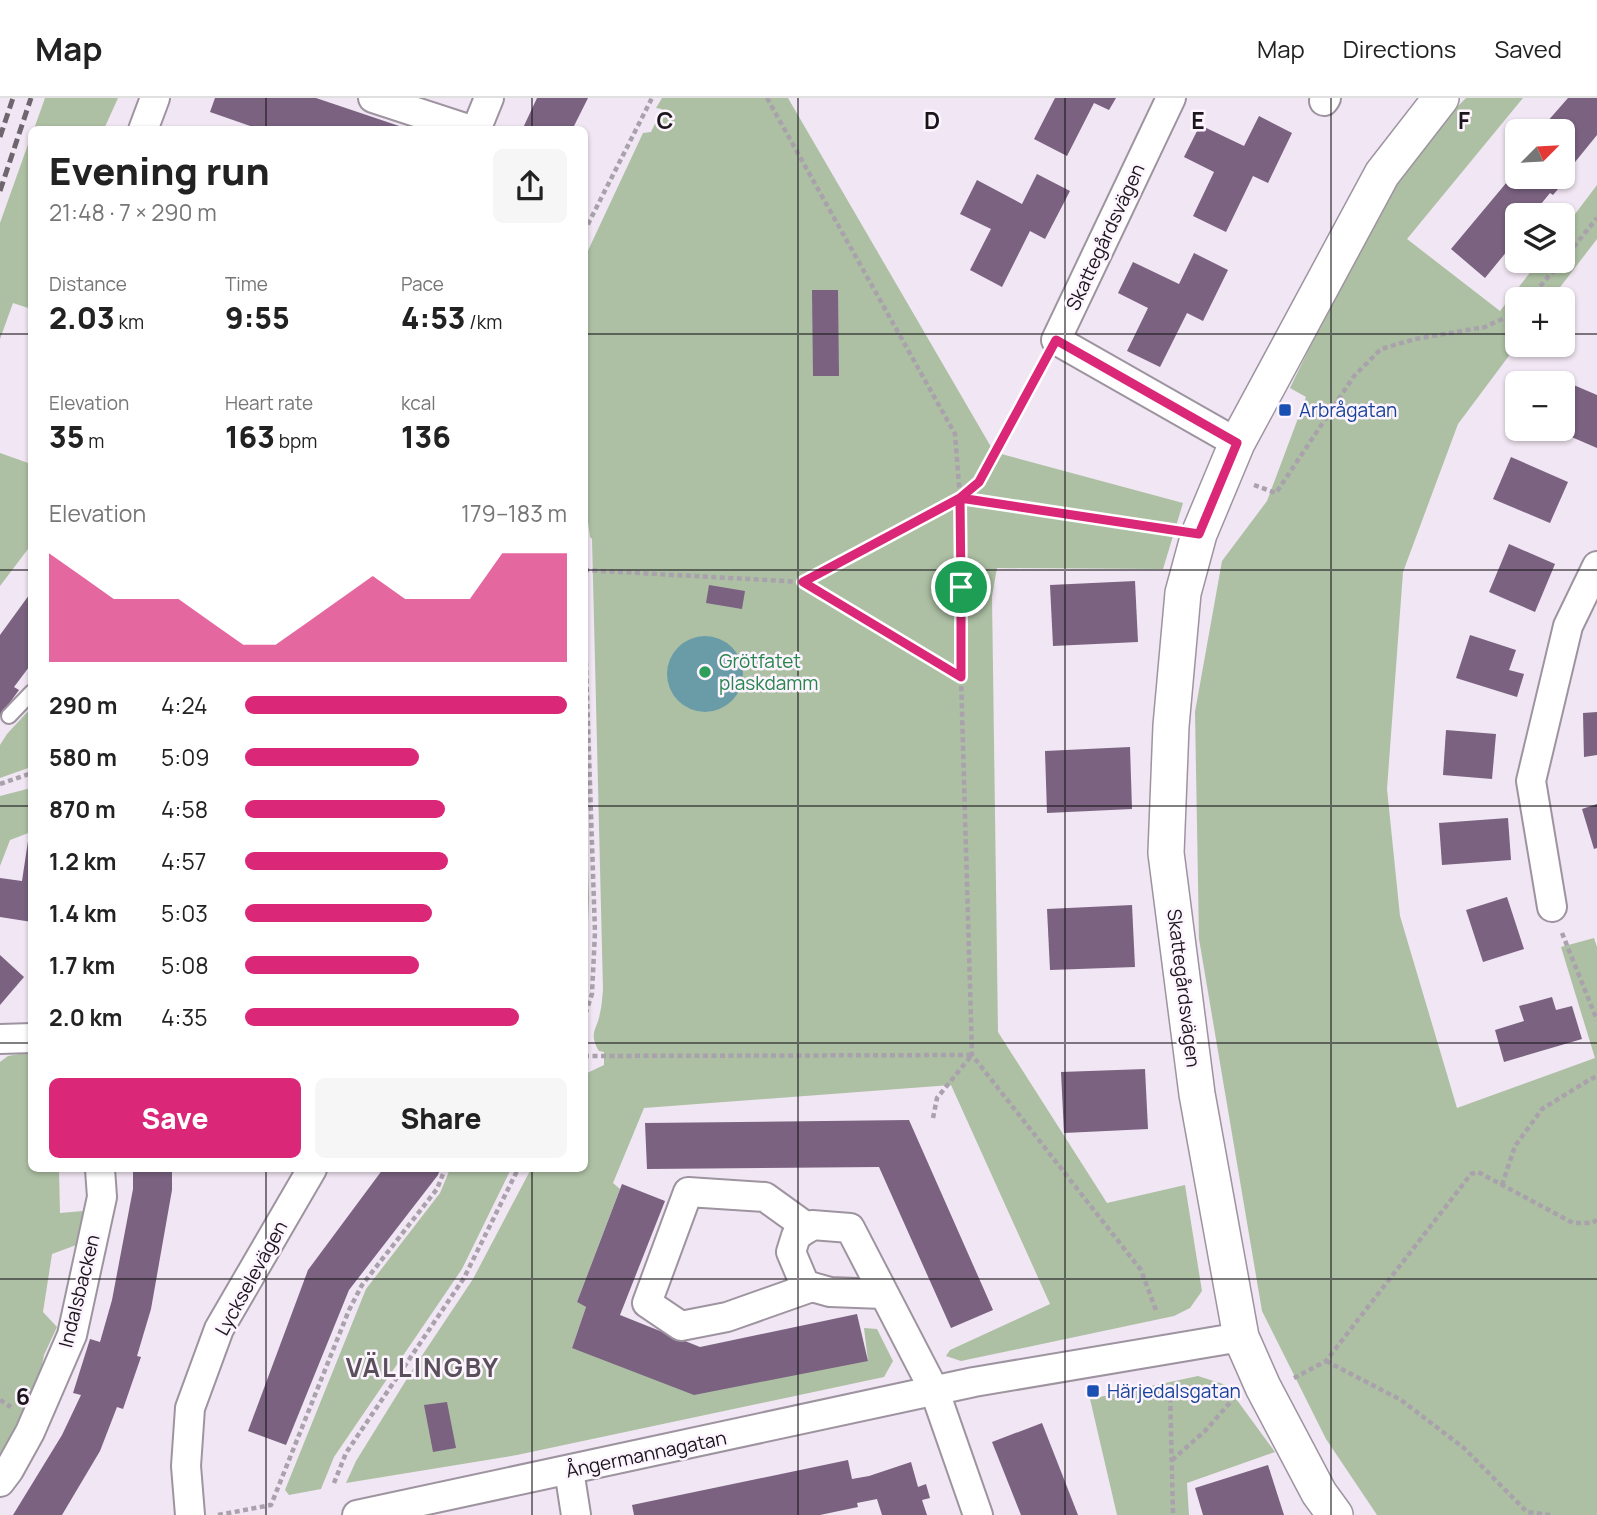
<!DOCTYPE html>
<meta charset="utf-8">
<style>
body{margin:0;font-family:Manrope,sans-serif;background:#f6f6f6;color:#222;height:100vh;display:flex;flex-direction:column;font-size:26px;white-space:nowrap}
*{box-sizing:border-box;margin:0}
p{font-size:23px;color:#767676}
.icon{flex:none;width:38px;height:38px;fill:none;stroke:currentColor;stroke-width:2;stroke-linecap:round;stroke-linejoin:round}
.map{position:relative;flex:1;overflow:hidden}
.sheet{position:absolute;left:28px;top:28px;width:560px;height:1046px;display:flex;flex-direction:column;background:#fff;border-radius:10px;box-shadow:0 2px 5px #0004}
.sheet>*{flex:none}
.needle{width:46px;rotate:66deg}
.tools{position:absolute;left:1505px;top:21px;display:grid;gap:14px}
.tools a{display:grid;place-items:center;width:70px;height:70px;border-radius:10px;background:#fff;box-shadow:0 2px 5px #0004;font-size:35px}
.pin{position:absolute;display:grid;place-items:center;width:60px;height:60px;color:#fff;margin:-30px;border:4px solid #fff;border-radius:50%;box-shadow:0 2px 7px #0007}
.round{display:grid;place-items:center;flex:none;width:74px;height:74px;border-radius:10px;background:#f6f6f6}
.headline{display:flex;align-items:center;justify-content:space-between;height:119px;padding:0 21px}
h1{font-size:38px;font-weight:800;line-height:52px}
.figures{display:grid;grid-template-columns:repeat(3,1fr);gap:10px;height:119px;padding:7px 21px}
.figures div{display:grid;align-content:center}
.figures b{font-size:30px;font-weight:800}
.figures small{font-size:19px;font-weight:400}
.figures p{font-size:19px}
.chart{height:196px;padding:14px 21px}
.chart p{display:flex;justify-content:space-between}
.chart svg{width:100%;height:126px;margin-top:7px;fill:#db2777;opacity:.7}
.action{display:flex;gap:14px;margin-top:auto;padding:14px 21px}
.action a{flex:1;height:80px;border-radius:10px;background:#db2777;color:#fff;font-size:28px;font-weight:800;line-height:80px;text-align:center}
.action a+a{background:#f6f6f6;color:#222}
ul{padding:0 21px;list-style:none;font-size:23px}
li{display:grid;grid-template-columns:112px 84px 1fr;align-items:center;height:52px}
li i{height:18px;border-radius:9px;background:#db2777}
header{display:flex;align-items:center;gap:42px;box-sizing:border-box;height:98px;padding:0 35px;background:#fff;border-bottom:2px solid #e0e0e0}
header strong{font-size:33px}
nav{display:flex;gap:38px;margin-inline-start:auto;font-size:24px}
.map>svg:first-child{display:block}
.green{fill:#adc0a4}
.water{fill:#6a9ca7}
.building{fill:#7a6280}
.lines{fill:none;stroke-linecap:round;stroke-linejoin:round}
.service-casing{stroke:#9e94a0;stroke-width:18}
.minor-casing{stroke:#9e94a0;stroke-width:32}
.tertiary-casing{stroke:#9e94a0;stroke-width:38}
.path{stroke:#a9a1ab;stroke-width:4.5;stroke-dasharray:5 3.5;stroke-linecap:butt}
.service{stroke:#fff;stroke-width:14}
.minor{stroke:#fff;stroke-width:28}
.tertiary{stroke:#fff;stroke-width:35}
.rail{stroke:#6d666f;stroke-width:5;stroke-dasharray:10 5;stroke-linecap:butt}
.route-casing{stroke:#fff;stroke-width:14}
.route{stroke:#db2777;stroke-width:9}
.grid{fill:none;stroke:#1a161b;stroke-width:2;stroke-opacity:0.55}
.transit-dot{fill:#1a4fb4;stroke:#fdf4ff;stroke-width:2.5}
.leisure-dot{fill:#2e9e5b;stroke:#fdf4ff;stroke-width:2.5}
.labels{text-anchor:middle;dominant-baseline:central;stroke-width:5;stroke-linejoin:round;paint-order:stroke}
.street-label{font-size:19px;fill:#1a161b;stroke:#fdf4ff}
.transit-label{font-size:19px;fill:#164399;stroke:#fdf4ff;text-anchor:start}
.leisure-label{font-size:19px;fill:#27864d;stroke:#fdf4ff;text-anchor:start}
.district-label{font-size:26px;font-weight:bold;letter-spacing:2px;fill:#59505b;stroke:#fdf4ff}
.grid-label{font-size:23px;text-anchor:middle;font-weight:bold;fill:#1a161b;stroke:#fdf4ff;stroke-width:5;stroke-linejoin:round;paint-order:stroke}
</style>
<header>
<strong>Map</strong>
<nav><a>Map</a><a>Directions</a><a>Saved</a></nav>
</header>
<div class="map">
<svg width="1597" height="1417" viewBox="0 0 1597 1417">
<rect width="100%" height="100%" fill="#f1e6f3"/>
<g class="green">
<path d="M45 0H118L104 31H34Z"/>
<path d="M662 0H788L994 354 1183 405 1163 471 997 470 992 498 998 934 1107 1105 1185 1087 1202 1193 1190 1210 1174 1218 961 1263 946 1258 950 1252 1050 1206 951 987 644 1010 613 1085 620 1091 577 1204 586 1209 572 1250 868 1263 864 1230 877 1231 893 1263 884 1279 517 1357 346 1385 356 1363 413 1271 473 1181 531 1071H584L585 976 604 967V954L599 953C588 934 597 933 600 915 602 908 602 900 603 892L592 441 590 439 584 394V188L587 177 585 176V159L643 35 651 34 662 11 656 10Z"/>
<path d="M1466 0H1523L1407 141 1500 213 1539 163H1563V132L1597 87V141L1551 201H1517V247L1458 326 1403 474 1387 691 1400 818 1457 1010 1595 960 1561 849 1594 840 1597 849V1417H1377L1326 1341 1262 1213 1199 841 1195 614 1222 463 1267 403 1306 299 1290 290 1356 154 1399 82 1456 10Z"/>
<path d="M31 38V211L13 205 0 241V125Z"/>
<path d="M0 355 31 366V447L0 488Z"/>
<path d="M31 610V669L0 680V647L7 636Z"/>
<path d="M585 677 589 800 585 899H584Z"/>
<path d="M31 690V734L10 742 0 768V698Z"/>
<path d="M31 954 32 1071H59L60 1115 83 1113 79 1146 52 1156 43 1214 57 1229 44 1257 40 1277 24 1321 0 1361V964L8 958Z"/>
<path d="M450 1071H511L462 1171 334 1359 321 1391 289 1397 285 1392 366 1191 440 1095Z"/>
<path d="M1198 1278 1226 1287 1275 1354 1187 1385 1189 1417H1117L1090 1301Z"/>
</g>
<circle class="water" cx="705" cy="576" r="38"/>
<g class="building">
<path d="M215 0H316L411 32H262L210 14Z"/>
<path d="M537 0H588L572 32H522Z"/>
<path d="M1055 0H1116L1109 12 1094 5 1067 58 1034 41Z"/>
<path d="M1568 0H1597V37L1571 69 1574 72 1553 97 1550 95 1532 117H1517V141L1485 180 1451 151 1517 72V79H1563V33H1539Z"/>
<path d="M1259 18 1292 35 1268 85 1253 78 1226 134 1193 118 1214 74 1184 59 1200 27 1244 48Z"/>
<path d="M1037 76 1070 93 1045 141 1030 133 1002 189 970 172 991 131 960 116 977 82 1022 106Z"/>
<path d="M1194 155 1228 172 1203 223 1187 215 1160 269 1127 253 1148 210 1118 195 1133 164 1179 186Z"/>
<path d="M812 192H838L839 278H813Z"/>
<path d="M1569 285 1597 297V350L1553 331H1563V299Z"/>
<path d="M1511 359 1568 384 1550 425 1493 401Z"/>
<path d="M1509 446 1555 466 1535 514 1489 494Z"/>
<path d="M1135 483 1138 544 1053 548 1050 487Z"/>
<path d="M709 487 745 493 742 511 706 505Z"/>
<path d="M32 493V565L14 589 19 592 0 618V537Z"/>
<path d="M1470 537 1516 552 1509 572 1524 576 1517 599 1456 580Z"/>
<path d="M1597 614V657L1584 659 1583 615Z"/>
<path d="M1446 632 1496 636 1492 681 1443 677Z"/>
<path d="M1130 649 1132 711 1047 715 1045 653Z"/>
<path d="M1597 706V750L1594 751 1582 711Z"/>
<path d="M1508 720 1511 762 1442 767 1439 725Z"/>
<path d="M28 743 32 744V824L0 819V780L22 783Z"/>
<path d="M1507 799 1524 851 1483 864 1466 812Z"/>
<path d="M1132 807 1135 869 1050 872 1047 811Z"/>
<path d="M0 857 24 879 0 907Z"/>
<path d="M1552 899 1556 912 1572 908 1582 941 1504 964 1495 932 1524 923 1519 908Z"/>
<path d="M1145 971 1148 1031 1064 1035 1061 974Z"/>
<path d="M909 1022 993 1212 951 1230 879 1069 647 1071 645 1025Z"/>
<path d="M133 1071H172V1092L151 1211 137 1258 141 1259 123 1311 117 1309 100 1353 62 1417H13L62 1337 81 1297 73 1295 90 1241 100 1244 112 1202 133 1091Z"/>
<path d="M383 1071H440L438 1077 349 1192 286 1347 248 1333 308 1172Z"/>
<path d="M622 1086 665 1103 620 1217 700 1249 857 1216 868 1263 694 1297 572 1250 586 1209 577 1204Z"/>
<path d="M447 1304 456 1350 433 1354 424 1307Z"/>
<path d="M1042 1325 1078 1417H1021L992 1344Z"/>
<path d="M848 1362 852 1381 869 1378 911 1364 918 1389 926 1386 930 1400 922 1402 927 1417H882L877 1401 857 1405 858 1409 820 1417H634L632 1407Z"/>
<path d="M1268 1367 1284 1417H1203L1195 1390Z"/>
</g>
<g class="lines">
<defs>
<path id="service" d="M9 618 32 594"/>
<g id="minor">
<path d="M373 0 471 32"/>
<path d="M1171 0 1056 242 1237 345"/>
<path d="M1324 3 1326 0"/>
<path d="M143 32 155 0"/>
<path d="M476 32 489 0"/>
<path d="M1552 809 1531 683 1568 528 1597 468"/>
<path d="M0 941 32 940"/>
<path d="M808 1130 765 1099 688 1094 647 1205 681 1228 727 1219 812 1189"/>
<path d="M883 1196 830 1194 805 1187 791 1154 796 1138 812 1127 850 1130 935 1294 978 1417"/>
<path d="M569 1372 576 1417"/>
<path d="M0 1384 9 1372 30 1334 72 1237 102 1099 100 1071"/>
<path d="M190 1417 186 1368 190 1310 219 1231 312 1071"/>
<path d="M357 1417 974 1284 1241 1239"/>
</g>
<path id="tertiary" d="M1335 1417 1319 1395 1263 1289 1241 1239 1197 996 1166 755 1171 628 1183 495 1199 436 1237 345 1382 76 1441 0"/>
</defs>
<use href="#service" class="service-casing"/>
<use href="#minor" class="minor-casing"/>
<use href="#tertiary" class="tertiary-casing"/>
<g class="path">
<path d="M767 0 955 336 960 400 961 579 972 957 1141 1172 1157 1215"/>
<path d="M584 134 652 0"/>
<path d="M1563 162 1597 120"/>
<path d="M1529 201 1562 163"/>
<path d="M1254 387 1276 395 1354 278 1381 251 1415 241 1485 229 1517 214"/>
<path d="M960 400 979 384 1043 267"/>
<path d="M584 472 803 484 960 579"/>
<path d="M803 484 960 400 1167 431"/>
<path d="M584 487 586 568 595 834 592 896 584 920"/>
<path d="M0 686 32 675"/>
<path d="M1562 835 1597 922"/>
<path d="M584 958 972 957"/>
<path d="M933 1020 937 1000 971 958"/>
<path d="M1502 1087 1515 1048 1542 1011 1589 982 1597 978"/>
<path d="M1326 1263 1401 1302 1464 1350 1527 1414 1550 1417"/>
<path d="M1294 1280 1326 1263 1471 1076 1478 1074 1573 1125H1592L1597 1122"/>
<path d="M1170 1291 1173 1417"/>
<path d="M0 1302 11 1309"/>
<path d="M1172 1362 1205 1333 1233 1301"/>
<path d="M334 1385 346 1355 464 1180 518 1071"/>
<path d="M218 1417 271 1407 349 1212 362 1187 437 1091 445 1071"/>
</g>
<use href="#service" class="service"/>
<use href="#minor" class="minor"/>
<use href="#tertiary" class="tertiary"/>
<g class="rail">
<path d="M0 39 13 0"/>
<path d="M0 93 31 0"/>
</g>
</g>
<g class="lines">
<defs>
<path id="route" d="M961 489V579L803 484 960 400 1199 436 1237 345 1056 242 979 384 960 400 961 489"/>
</defs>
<use href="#route" class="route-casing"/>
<use href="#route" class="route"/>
</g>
<path class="grid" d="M266 0V32M532 0V32M798 0V1417M1065 0V1417M1331 0V1417M0 236H32M584 236H1517M1563 236H1597M0 472H32M584 472H1597M0 708H32M584 708H1597M0 945H32M584 945H1597M266 1071V1417M532 1071V1417M0 1181H1597"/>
<g class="transit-dot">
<rect x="1278" y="305" width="14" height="14" rx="3.5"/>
<rect x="1086" y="1286" width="14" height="14" rx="3.5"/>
</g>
<circle class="leisure-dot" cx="705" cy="574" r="7"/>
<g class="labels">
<g class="street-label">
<text transform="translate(1105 139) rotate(-65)">Skattegårdsvägen</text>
<text transform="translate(1184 890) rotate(83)">Skattegårdsvägen</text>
<text transform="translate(251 1180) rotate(-61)">Lyckselevägen</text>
<text transform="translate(79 1193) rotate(-76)">Indalsbacken</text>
<text transform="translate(646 1356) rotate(-12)">Ångermannagatan</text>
</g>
<g class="transit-label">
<text x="1299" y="312">Arbrågatan</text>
<text x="1107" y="1293">Härjedalsgatan</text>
</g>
<g class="leisure-label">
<text x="719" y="563">Grötfatet<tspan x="719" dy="22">plaskdamm</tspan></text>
</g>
<g class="district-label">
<text x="423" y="1269">VÄLLINGBY</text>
</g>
</g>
<g class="grid-label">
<text x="665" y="31">C</text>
<text x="932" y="31">D</text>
<text x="1198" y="31">E</text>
<text x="1464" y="31">F</text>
<text x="23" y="1307">6</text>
</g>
</svg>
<div class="tools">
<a><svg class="needle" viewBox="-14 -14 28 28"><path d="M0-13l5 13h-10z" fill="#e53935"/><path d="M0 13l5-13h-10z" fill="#767676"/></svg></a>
<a><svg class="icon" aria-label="layers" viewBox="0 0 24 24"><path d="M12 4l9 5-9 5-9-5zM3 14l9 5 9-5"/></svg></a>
<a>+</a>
<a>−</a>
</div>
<div class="pin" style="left:961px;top:489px;background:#1e9e55"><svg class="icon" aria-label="arrive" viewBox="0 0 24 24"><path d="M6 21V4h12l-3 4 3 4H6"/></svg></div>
<section class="sheet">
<div class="headline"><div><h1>Evening run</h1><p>21:48 · 7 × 290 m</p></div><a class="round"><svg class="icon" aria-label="share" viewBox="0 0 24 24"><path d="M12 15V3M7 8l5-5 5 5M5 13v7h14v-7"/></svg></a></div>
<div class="figures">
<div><p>Distance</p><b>2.03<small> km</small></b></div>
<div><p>Time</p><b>9:55</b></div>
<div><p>Pace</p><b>4:53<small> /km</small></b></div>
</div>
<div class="figures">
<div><p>Elevation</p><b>35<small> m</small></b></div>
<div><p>Heart rate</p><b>163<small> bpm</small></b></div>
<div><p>kcal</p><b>136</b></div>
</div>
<div class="chart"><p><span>Elevation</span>179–183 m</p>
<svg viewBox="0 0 160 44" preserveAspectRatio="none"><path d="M0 44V6L10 14L20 22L30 22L40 22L50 30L60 38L70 38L80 30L90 22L100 14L110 22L120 22L130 22L140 6L150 6L160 6V44z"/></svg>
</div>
<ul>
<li><b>290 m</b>4:24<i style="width:100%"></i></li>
<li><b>580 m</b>5:09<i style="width:54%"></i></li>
<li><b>870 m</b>4:58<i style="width:62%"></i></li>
<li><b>1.2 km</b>4:57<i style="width:63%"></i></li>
<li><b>1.4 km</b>5:03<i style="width:58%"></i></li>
<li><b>1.7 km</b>5:08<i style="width:54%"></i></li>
<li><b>2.0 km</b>4:35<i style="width:85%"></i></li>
</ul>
<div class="action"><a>Save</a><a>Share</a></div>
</section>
</div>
